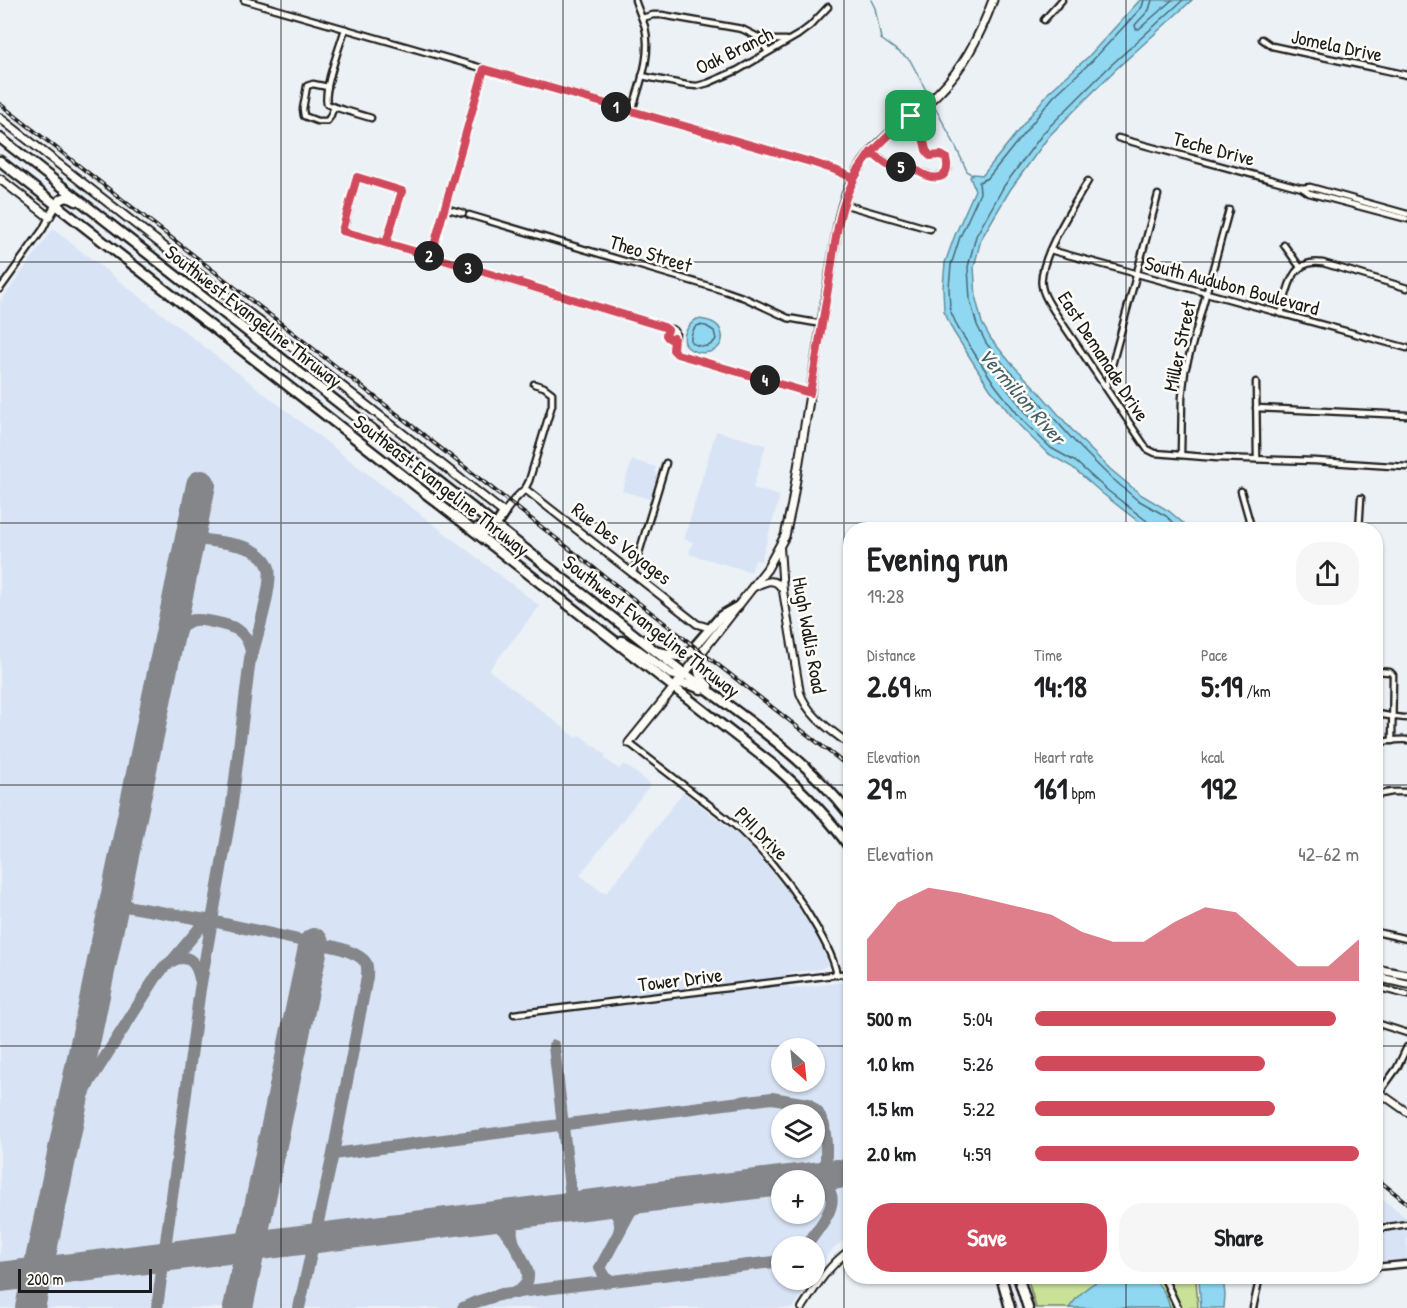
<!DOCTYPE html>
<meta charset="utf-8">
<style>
body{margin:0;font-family:"Patrick Hand",sans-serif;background:#f6f6f6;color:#202124;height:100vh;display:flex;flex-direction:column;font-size:22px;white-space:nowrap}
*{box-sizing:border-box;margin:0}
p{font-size:20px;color:#757577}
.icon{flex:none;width:33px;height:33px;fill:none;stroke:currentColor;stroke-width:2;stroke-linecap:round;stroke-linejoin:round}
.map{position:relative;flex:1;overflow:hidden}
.panel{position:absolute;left:843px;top:522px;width:540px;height:762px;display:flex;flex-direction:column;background:#fff;border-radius:24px;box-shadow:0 2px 4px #0004}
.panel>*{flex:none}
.needle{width:39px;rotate:153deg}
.tools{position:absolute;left:771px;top:1038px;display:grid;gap:12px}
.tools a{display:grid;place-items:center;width:54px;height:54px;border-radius:50%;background:#fff;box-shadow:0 2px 4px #0004;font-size:30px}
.scale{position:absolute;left:18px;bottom:15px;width:134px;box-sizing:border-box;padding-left:6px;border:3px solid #1c1c1c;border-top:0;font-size:16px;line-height:21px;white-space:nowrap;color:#1c1c1c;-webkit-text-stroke:4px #fdfcf7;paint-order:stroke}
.pin{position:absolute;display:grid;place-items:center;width:51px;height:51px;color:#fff;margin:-26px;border-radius:12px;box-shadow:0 3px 9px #0006}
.km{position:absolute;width:30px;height:30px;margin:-15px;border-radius:50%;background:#222;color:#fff;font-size:16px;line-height:30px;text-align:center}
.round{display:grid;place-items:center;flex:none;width:63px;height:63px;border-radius:24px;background:#f6f6f6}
.overview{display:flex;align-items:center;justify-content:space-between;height:102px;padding:0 24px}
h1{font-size:33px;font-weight:700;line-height:45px}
.stats{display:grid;grid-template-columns:repeat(3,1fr);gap:9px;height:102px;padding:6px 24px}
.stats div{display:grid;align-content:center}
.stats b{font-size:30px;font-weight:700}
.stats small{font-size:16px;font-weight:400}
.stats p{font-size:16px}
.chart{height:168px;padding:12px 24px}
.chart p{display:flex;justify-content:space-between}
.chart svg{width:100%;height:108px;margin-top:6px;fill:#d1495b;opacity:.7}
.primary-button{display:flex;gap:12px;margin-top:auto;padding:12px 24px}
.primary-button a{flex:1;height:69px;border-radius:24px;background:#d1495b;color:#fff;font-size:24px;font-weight:700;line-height:69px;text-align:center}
.primary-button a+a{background:#f6f6f6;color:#202124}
ul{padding:0 24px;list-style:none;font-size:20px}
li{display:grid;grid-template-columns:96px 72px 1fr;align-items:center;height:45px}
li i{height:15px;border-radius:8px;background:#d1495b}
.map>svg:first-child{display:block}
.built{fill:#d8e4f5;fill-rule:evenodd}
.green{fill:#c9e298;stroke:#727f5a;stroke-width:1.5}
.water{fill:#90d8f2;stroke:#628d9c;stroke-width:1.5}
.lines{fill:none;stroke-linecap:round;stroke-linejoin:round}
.shore{stroke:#4a6772;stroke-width:1.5}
.stream{stroke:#628d9c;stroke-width:1.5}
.taxiway{stroke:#848689;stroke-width:12}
.runway{stroke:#848689;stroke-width:30}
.minor-casing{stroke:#1c1c1c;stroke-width:9}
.tertiary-casing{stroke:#1c1c1c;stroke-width:10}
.secondary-casing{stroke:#1c1c1c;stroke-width:11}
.trunk-casing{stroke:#1c1c1c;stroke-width:13}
.minor{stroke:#fdfcf7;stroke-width:4.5}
.tertiary{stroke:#fdfcf7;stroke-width:6}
.secondary{stroke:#fdfcf7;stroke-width:7}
.trunk{stroke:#fdfcf7;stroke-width:8}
.rail-casing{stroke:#1c1c1c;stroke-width:4}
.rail{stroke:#fdfcf7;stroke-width:1.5;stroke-dasharray:4.5;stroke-linecap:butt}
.route-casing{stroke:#fff;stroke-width:12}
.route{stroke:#d1495b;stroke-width:8}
.grid{fill:none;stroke:#1c1c1c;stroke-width:1.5;stroke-opacity:0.55}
.labels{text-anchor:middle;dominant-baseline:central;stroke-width:5;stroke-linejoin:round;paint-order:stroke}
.street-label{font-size:20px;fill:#1c1c1c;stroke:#fdfcf7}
.water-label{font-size:21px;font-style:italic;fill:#455e67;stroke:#fdfcf7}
</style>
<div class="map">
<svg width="1407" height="1308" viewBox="0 0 1407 1308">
<rect width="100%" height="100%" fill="#ecf1f6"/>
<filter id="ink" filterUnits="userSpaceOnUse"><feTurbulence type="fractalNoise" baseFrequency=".0167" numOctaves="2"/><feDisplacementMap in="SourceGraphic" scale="12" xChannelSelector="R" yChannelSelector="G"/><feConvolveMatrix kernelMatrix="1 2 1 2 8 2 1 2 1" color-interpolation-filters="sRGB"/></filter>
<g filter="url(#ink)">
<g class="built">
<path d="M53 229 360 468 540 606 489 670 577 738 580 735 606 755 604 758 619 769 624 764 651 784 580 875 602 892H607L683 792 738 835 755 852 787 890 811 927 823 950 828 964 825 967 820 969 788 973 790 989 850 981V1236L842 1241 829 1253 815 1275 814 1246H782V1280H812L793 1308H0V302ZM782 1048H814V1082H782ZM782 1114H814V1148H782ZM782 1180H814V1214H782Z"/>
<path d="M716 431 766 445 753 488 780 496 761 561 755 560 751 572 689 554 693 542 684 539Z"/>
<path d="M632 460 656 467 655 471 658 477V481L653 500 622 491Z"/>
<path d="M1376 1194 1407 1218V1268L1376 1271Z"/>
</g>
<path class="green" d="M1027 1277H1194L1196 1280 1198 1308H1036Z"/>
<g class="water">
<path d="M1140 0H1192L1115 70 1049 136 1010 190 981 239 974 267 976 299 982 323 991 339 1010 362 1039 392 1079 438 1110 469 1140 494 1169 511 1190 529H1148L1103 494 1072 467 1047 453 1019 425 990 389 953 331 944 311 943 287 945 263 955 235 975 190 970 177 973 174 983 175 1049 92 1088 57Z"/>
<path d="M697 319C706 320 717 321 721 331 731 359 677 360 685 333 688 327 691 322 697 319Z"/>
<path d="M1110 1277H1151C1161 1285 1167 1295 1170 1308H1069C1080 1293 1091 1281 1110 1277Z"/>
<path d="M1197 1277H1223L1225 1295 1224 1308H1201L1199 1280Z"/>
</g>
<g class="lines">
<g class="shore">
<path d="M1144 0 1142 7 1092 61 1054 96 988 178 979 182 980 193 960 237 951 265 949 287 950 310 958 328 995 385 1023 421 1051 448 1076 462 1107 490 1148 522 1151 530"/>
<path d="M1152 0 1149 10 1135 25 1136 29H1139L1172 0"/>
<path d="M699 325 706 326 714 331 716 339C710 349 700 348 691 342 690 336 693 327 699 325Z"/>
<path d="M1006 379 1029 401 1063 440 1062 444H1060L1055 442 1028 415 1003 384V381Z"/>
<path d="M1181 530 1166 516 1136 499 1106 473 1075 442 1035 397 1005 366 986 343 977 325 970 300 968 267 976 236 1004 186 1044 132 1110 66 1183 0"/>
</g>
<g class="stream">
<path d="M871 0 875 8 881 39 910 60 930 98"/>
<path d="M932 102 954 143 967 171 973 176"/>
</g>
<g class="taxiway">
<path d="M190 538C208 541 233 542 250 549 258 552 267 560 269 568 273 585 257 636 252 655"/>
<path d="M114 904 212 921 312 943"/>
<path d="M172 961C189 952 197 964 200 979"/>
<path d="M554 1046 572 1206"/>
<path d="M333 1154 772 1098 808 1104 818 1113 824 1125 826 1144V1164L816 1176C821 1182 829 1188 831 1195 836 1210 814 1234 806 1246"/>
<path d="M61 1162 75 1115 83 1096 90 1081 156 977 164 967 172 961 203 924 207 922 212 921"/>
<path d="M599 1203 614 1210C618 1216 622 1225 619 1232"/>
<path d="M478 1218C486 1220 494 1221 500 1226 509 1233 514 1243 519 1253 528 1268 535 1282 516 1293"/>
<path d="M513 1240C509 1227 514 1219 526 1212"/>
<path d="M612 1281 606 1278 600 1268 630 1212 640 1202 650 1197"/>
<path d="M157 1308 200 989 231 812 251 651C246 629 233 626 213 622 205 621 198 618 190 621 181 625 175 632 169 640"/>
<path d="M299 1308 333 1154 367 977C367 973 368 967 366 963 360 953 331 944 321 945 316 946 315 947 312 950L309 944 305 941"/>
<path d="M463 1308 476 1302 502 1294 782 1261"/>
</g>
<g class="runway">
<path d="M0 1277 838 1174"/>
<path d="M30 1308 201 485"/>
<path d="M238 1308 314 943"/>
</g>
<defs>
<g id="minor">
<path d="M244 0 814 163 835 170 853 178"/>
<path d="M642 18 653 15H662L742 29 758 37 768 52"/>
<path d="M1044 20 1062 0"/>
<path d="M345 29C340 46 323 89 327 104L334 107 371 118"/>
<path d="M759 37 766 40H786"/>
<path d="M1262 39 1272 46 1407 75"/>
<path d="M642 76 686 85 697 86 708 83 738 70 798 35 810 26 828 7"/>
<path d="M328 87 313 84 307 86 303 109 304 116 317 121H327L330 117 334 107"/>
<path d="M632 111C640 84 652 55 645 27 642 18 638 9 635 0"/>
<path d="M1118 138 1302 188 1309 193 1407 219"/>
<path d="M871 152 892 167 896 168 910 166 918 171 933 177 943 176 948 169 946 158 941 155 930 156 926 150 922 133 911 116"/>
<path d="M1088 181C1075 203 1037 261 1042 286 1043 295 1049 303 1054 311L1147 449 1155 453 1217 458 1315 461 1407 467"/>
<path d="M1302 188 1310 187 1407 214"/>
<path d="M843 204 930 229"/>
<path d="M445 208 463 213"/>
<path d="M469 215 725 291 745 298 788 318 822 324"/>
<path d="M386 243 402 191 357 177 343 231 386 243 664 327 668 330"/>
<path d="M1284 245 1300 267"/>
<path d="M1050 250 1407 348"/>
<path d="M431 256 484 69"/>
<path d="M0 289 43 229 49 217"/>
<path d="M1281 314C1288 290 1290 258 1323 263L1407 288"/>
<circle cx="671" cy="334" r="5"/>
<path d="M674 338 673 350 677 354 810 393"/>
<path d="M1256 382 1257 459"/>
<path d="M1106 387 1158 195"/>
<path d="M1256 408 1407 415"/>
<path d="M1181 455 1182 397 1185 371 1229 210"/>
<path d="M525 489 529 481 552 405V393L544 387 534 384"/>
<path d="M1241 491 1252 530"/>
<path d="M1359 530 1361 498"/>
<path d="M633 573 666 463"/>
<path d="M1376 671 1390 672 1393 675 1392 741"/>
<path d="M1376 714C1387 715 1396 718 1407 718"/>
<path d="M1376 742C1386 742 1396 739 1407 740"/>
<path d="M629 743C651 760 673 777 695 794 711 806 727 818 741 831 771 859 795 890 815 925 824 940 834 958 837 975"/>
<path d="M1376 795 1392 792H1407"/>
<path d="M1376 932 1407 939"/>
<path d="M1376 987 1407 995"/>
<path d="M514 1014 850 973"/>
<path d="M1376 1023 1407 1033"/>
<path d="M1379 1093 1397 1068 1407 1047"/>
<path d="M1376 1229 1407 1224"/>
<path d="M1376 1267 1407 1264"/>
<path d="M1163 1276 1178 1308"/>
<path d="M1253 1308 1260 1276"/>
</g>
<g id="tertiary">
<path d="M504 513 514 500 525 489 697 624 710 628"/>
<path d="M780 547 783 591 800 693C809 717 831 730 850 745"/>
<path d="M752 588C763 583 774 575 782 589"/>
<path d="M1376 1090 1407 1112"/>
<path d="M802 1308C816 1286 829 1265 850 1250"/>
</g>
<g id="secondary">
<path d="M0 118 504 513"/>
<path d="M0 179 49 217 56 205"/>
<path d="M683 676 767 569 785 536 792 504 839 218C846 187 862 158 887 136 904 121 924 108 940 91 965 66 981 33 993 0"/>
<path d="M629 743 676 685"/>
<path d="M1376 969 1407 975"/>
<path d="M1376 977 1407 984"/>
</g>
<g id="trunk">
<path d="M0 138 672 664C733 710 803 754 850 815"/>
<path d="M0 161 772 764C801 789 828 816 850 848"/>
<path d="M56 205C62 197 67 195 76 201"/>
<path d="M477 528C492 538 497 523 504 513"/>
<path d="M622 641 639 651 671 674 682 677"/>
<path d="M659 652 677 656 689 653 721 616 737 607"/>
<path d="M700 655C697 668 698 677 708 686"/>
<path d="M678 683 691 685 701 689"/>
<path d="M1001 1276 1010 1308"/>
<path d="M1018 1276 1028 1308"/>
</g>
</defs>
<use href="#minor" class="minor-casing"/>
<use href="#tertiary" class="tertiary-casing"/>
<use href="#secondary" class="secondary-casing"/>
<use href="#trunk" class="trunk-casing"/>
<use href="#minor" class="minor"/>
<use href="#tertiary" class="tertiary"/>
<use href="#secondary" class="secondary"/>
<use href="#trunk" class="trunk"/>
<defs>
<g id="rail">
<path d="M0 104 850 768"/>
<path d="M1376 1178 1407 1203"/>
</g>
</defs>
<use href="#rail" class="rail-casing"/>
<use href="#rail" class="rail"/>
</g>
</g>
<g class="lines" filter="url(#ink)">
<defs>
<path id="route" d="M911 116C888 135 869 153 853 178L835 170 814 163 484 69 431 256 386 243 402 191 357 177 342 231C450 260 557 295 664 327L668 330 666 335C668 339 671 340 674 338L673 350 677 354 810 393C817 356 823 319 829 283 837 231 838 196 871 152 878 158 889 169 899 168 903 167 906 166 910 166 913 167 915 170 918 171 933 181 952 181 946 158L941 155 930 156 926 150 922 133 911 116"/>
</defs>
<use href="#route" class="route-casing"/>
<use href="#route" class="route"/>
</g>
<path class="grid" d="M281 0V1308M563 0V1308M844 0V1308M1126 0V530M0 262H1407M0 523H1407M0 785H850M1376 785H1407M0 1046H850M1376 1046H1407M1126 1276V1308"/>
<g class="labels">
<g class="street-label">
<text transform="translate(1337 45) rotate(12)">Jomela Drive</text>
<text transform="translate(734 50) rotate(-26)">Oak Branch</text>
<text transform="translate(1214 148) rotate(15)">Teche Drive</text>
<text transform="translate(651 253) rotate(17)">Theo Street</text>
<text transform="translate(1232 285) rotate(15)">South Audubon Boulevard</text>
<text transform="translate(254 316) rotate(38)">Southwest Evangeline Thruway</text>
<text transform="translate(1179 346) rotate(-78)">Miller Street</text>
<text transform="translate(1104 356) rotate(57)">East Demanade Drive</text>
<text transform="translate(442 485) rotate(38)">Southeast Evangeline Thruway</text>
<text transform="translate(622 543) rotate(38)">Rue Des Voyages</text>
<text transform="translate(652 626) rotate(38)">Southwest Evangeline Thruway</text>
<text transform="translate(810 635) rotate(80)">Hugh Wallis Road</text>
<text transform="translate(762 833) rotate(45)">PHI Drive</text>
<text transform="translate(680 979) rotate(-7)">Tower Drive</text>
</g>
<g class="water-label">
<text transform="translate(1022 396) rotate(49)">Vermilion River</text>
</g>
</g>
</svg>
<div class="tools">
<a><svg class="needle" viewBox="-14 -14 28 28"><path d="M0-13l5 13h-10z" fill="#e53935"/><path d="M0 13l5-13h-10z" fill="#757577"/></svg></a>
<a><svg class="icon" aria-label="layers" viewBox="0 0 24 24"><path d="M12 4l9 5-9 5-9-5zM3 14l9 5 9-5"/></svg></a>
<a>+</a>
<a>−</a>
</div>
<div class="scale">200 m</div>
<div class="pin" style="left:911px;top:116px;background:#1e9e55"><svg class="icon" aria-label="arrive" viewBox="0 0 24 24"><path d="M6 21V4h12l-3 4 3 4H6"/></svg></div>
<b class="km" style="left:616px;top:107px">1</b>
<b class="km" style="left:429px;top:256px">2</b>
<b class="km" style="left:468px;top:268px">3</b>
<b class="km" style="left:765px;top:380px">4</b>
<b class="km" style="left:901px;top:167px">5</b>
<section class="panel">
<div class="overview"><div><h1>Evening run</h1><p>19:28</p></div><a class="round"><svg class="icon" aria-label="share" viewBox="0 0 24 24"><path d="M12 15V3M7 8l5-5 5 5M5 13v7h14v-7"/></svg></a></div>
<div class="stats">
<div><p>Distance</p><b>2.69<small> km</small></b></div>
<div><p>Time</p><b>14:18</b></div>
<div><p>Pace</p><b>5:19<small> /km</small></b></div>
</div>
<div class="stats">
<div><p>Elevation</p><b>29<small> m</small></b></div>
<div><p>Heart rate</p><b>161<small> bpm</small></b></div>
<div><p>kcal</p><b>192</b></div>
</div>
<div class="chart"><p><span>Elevation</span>42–62 m</p>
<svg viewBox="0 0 160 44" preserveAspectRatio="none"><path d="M0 44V27L10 12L20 6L30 8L40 11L50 14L60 17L70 24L80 28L90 28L100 20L110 14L120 16L130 27L140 38L150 38L160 27V44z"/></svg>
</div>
<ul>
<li><b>500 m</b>5:04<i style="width:93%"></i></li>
<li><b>1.0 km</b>5:26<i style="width:71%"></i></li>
<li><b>1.5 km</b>5:22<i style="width:74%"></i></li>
<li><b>2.0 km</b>4:59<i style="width:100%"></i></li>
</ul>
<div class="primary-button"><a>Save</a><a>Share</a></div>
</section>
</div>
